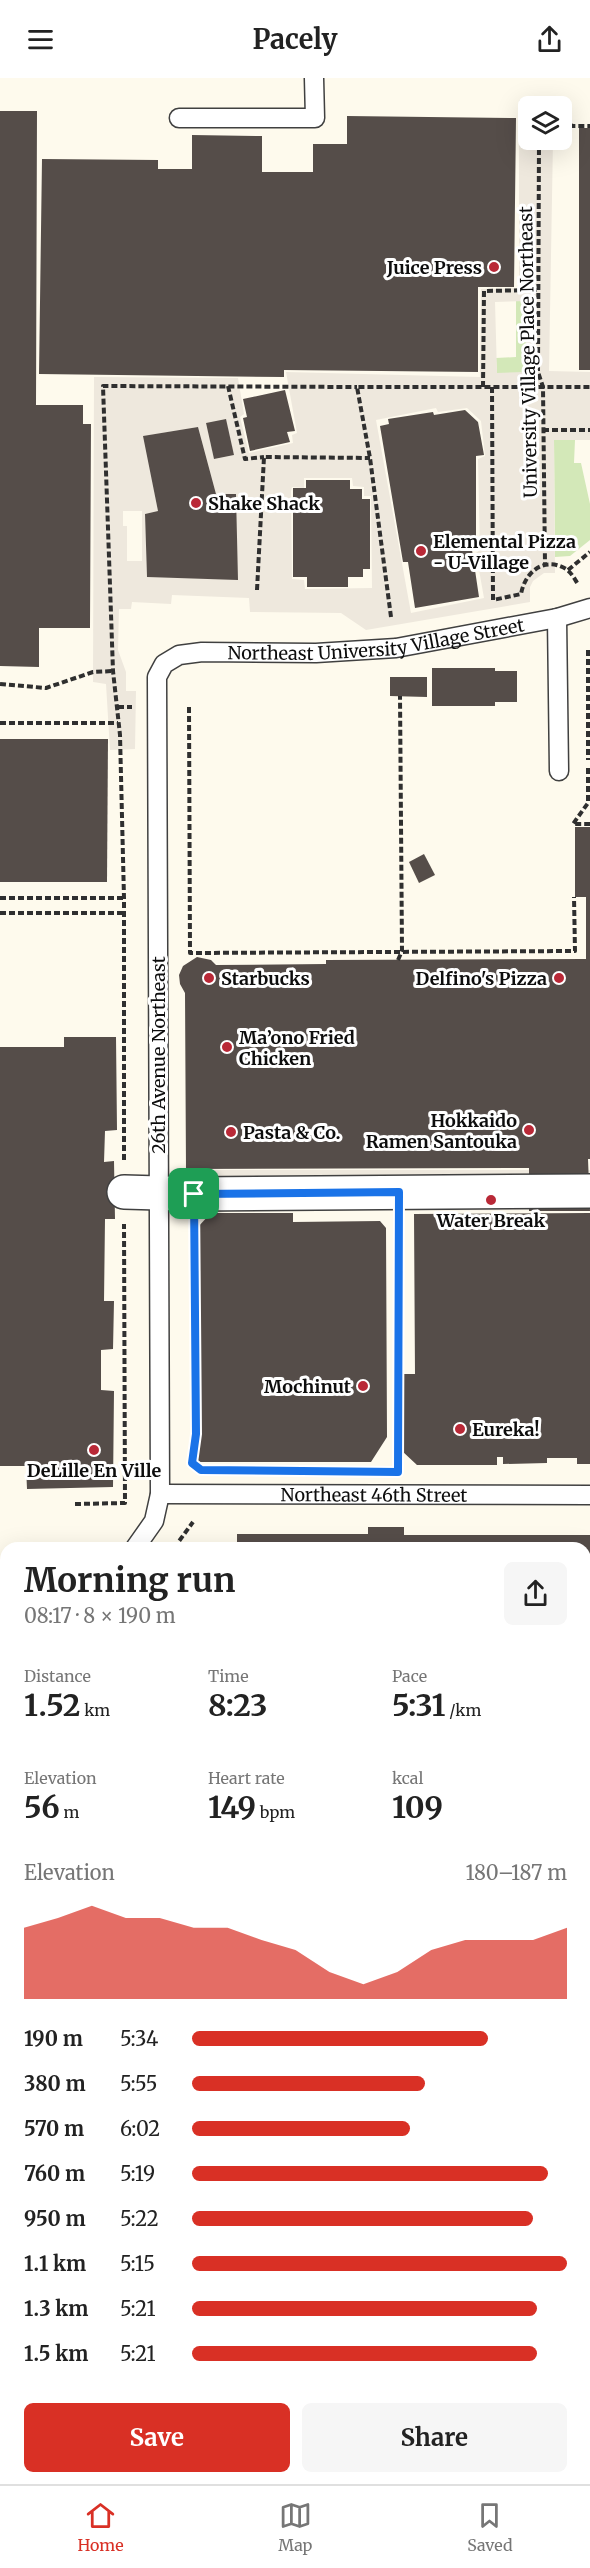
<!DOCTYPE html>
<meta charset="utf-8">
<style>
body{margin:0;font-family:Merriweather,serif;background:#f6f6f6;color:#222;height:100vh;display:flex;flex-direction:column;font-size:22px;white-space:nowrap}
*{box-sizing:border-box;margin:0}
p{font-size:20px;color:#767676}
.icon{flex:none;width:33px;height:33px;fill:none;stroke:currentColor;stroke-width:2;stroke-linecap:round;stroke-linejoin:round}
.map{position:relative;flex:1;overflow:hidden}
.side{position:absolute;left:0px;top:1464px;width:591px;height:942px;display:flex;flex-direction:column;background:#fff;border-radius:18px 18px 0 0;box-shadow:0 6px 24px #0002}
.side>*{flex:none}
.controls{position:absolute;left:518px;top:18px;display:grid;gap:12px}
.controls a{display:grid;place-items:center;width:54px;height:54px;border-radius:9px;background:#fff;box-shadow:0 6px 24px #0002;font-size:30px}
.pin{position:absolute;display:grid;place-items:center;width:51px;height:51px;color:#fff;margin:-26px;border-radius:12px;box-shadow:0 3px 9px #0006}
.round{display:grid;place-items:center;flex:none;width:63px;height:63px;border-radius:9px;background:#f6f6f6}
.head{display:flex;align-items:center;justify-content:space-between;height:102px;padding:0 24px}
h1{font-size:33px;font-weight:700;line-height:45px}
.metrics{display:grid;grid-template-columns:repeat(3,1fr);gap:9px;height:102px;padding:6px 24px}
.metrics div{display:grid;align-content:center}
.metrics b{font-size:30px;font-weight:700}
.metrics small{font-size:16px;font-weight:400}
.metrics p{font-size:16px}
.chart{height:168px;padding:12px 24px}
.chart p{display:flex;justify-content:space-between}
.chart svg{width:100%;height:108px;margin-top:6px;fill:#d93025;opacity:.7}
.primary-button{display:flex;gap:12px;margin-top:auto;padding:12px 24px}
.primary-button a{flex:1;height:69px;border-radius:9px;background:#d93025;color:#fff;font-size:24px;font-weight:700;line-height:69px;text-align:center}
.primary-button a+a{background:#f6f6f6;color:#222}
ul{padding:0 24px;list-style:none;font-size:20px}
li{display:grid;grid-template-columns:96px 72px 1fr;align-items:center;height:45px}
li i{height:15px;border-radius:8px;background:#d93025}
header{display:flex;justify-content:space-between;align-items:center;height:78px;padding:0 24px;background:#fff;font-size:27px;font-weight:700}
.tabs{display:flex;justify-content:space-around;align-items:center;height:84px;border-top:2px solid #e0e0e0;background:#fff;font-size:16px;color:#767676}
.tabs a{display:grid;justify-items:center;gap:3px}
.tabs .on{color:#d93025}
.map>svg:first-child{display:block}
.green{fill:#d3e8b8}
.plaza{fill:#eee8dd;fill-rule:evenodd}
.building{fill:#554d49}
.lines{fill:none;stroke-linecap:round;stroke-linejoin:round}
.lane-casing{stroke:#404040;stroke-width:21}
.street-casing{stroke:#404040;stroke-width:36}
.secondary-casing{stroke:#2f2f2f;stroke-width:36}
.primary-casing{stroke:#1e1e1e;stroke-width:36}
.path{stroke:#2f2f2f;stroke-width:4;stroke-dasharray:6 3;stroke-linecap:butt}
.lane{stroke:#fff;stroke-width:18}
.street{stroke:#fff;stroke-width:33}
.secondary{stroke:#fdefaa;stroke-width:33}
.primary{stroke:#f5cb67;stroke-width:33}
.route-casing{stroke:#fff;stroke-width:12}
.route{stroke:#1a73e8;stroke-width:8}
.poi-dot{fill:#b92937;stroke:#fff;stroke-width:2}
.labels{text-anchor:middle;dominant-baseline:central;stroke-width:6;stroke-linejoin:round;paint-order:stroke}
.poi-label{font-size:18px;font-weight:bold;fill:#0d0d0d;stroke:#fff;text-anchor:start}
.street-label{font-size:18px;fill:#0d0d0d;stroke:#fff}
</style>
<header><svg class="icon" aria-label="menu" viewBox="0 0 24 24"><path d="M4 6h16M4 12h16M4 18h16"/></svg>Pacely<svg class="icon" aria-label="share" viewBox="0 0 24 24"><path d="M12 15V3M7 8l5-5 5 5M5 13v7h14v-7"/></svg></header>
<div class="map">
<svg width="590" height="2406" viewBox="0 0 590 2406">
<rect width="100%" height="100%" fill="#fefaed"/>
<g class="green">
<path d="M516 223H526V295H497L496 280 516 279Z"/>
<path d="M554 362H575L574 385H581L590 426V462L570 478 555 479Z"/>
<path d="M590 1996V2406H411L409 2400H585V1998Z"/>
<path d="M0 2186 6 2190V2239L0 2247Z"/>
</g>
<g class="plaza">
<path d="M519 22H554L553 28H528V62H553L549 293 590 294V362H554L555 495H544L533 503 530 509V524L366 552 341 535 250 534 249 520 172 517 171 526 132 524 131 531H119L118 572 126 594V613H136L135 671 110 672 106 606 93 604 94 299 238 300 244 336 240 339 249 375 293 365 292 357 297 355 286 294 480 299 481 211 519 210ZM526 223V294L497 295 495 224ZM436 330 438 334 467 330 481 343 485 378 478 381 480 472 476 475 484 520 411 535 376 342ZM225 341 234 377 214 381 206 346ZM198 349 216 416H236L237 501 147 499 145 436 158 433 144 358ZM304 400H352L353 408 364 409V418H371L372 510 305 511 304 502 292 501 291 413 292 409 304 410ZM123 433H142V483H127V448H123Z"/>
<path d="M179 1092H590V1132L179 1133Z"/>
</g>
<g class="building">
<path d="M0 33H37L36 327H83V346H91L90 550H39V589L0 588Z"/>
<path d="M347 38 516 40 514 209H478V294L284 292V299L39 296 42 81 158 82V91H192V57L262 58V94H313V66H347Z"/>
<rect x="579" y="50" width="11" height="242"/>
<path d="M285 312 295 353 287 354 290 364 250 373 243 340 247 339 243 321Z"/>
<path d="M465 332 478 344 484 377 476 378V472H472L479 519 415 530 408 484H403L380 348 389 346 388 341 433 334 434 337Z"/>
<path d="M226 341 234 377 214 381 206 345Z"/>
<path d="M198 349 216 416H236L238 502 147 499 145 436 158 433 143 358Z"/>
<path d="M306 402H350V411H362V421H370V491H363V499H348V509H307V499H293V410H306Z"/>
<path d="M432 590H495V593H517V624H495V628H432Z"/>
<path d="M390 599H427V619L390 618Z"/>
<path d="M0 661H108L107 804H0Z"/>
<path d="M575 749H590V1081H588L590 1133H529V1090L186 1091 185 915 180 906 179 897 183 888 197 879 211 882 216 887 326 886V882L586 881V819H575Z"/>
<path d="M424 776 435 797 419 805 409 784Z"/>
<path d="M64 959H116L117 1052 105 1053 104 1084 114 1083 115 1141H105L104 1223H114L113 1271 101 1272V1312L114 1313 113 1409 27 1411 26 1388H0V969H64Z"/>
<path d="M211 1135H293V1144L380 1143 386 1150 387 1359 371 1384H197L196 1151Z"/>
<path d="M590 1135V1386H577V1380H547V1385L503 1386V1379H497V1387H417L402 1373 400 1362V1296H415L414 1136Z"/>
<path d="M368 1449H404V1457H590V1648H585V1470H237V1456H368Z"/>
</g>
<g class="lines">
<defs>
<g id="lane">
<path d="M179 40H315L314 0"/>
<path d="M557 540 559 693"/>
<path id="s1" d="M160 1416 590 1417"/>
<path id="s2" d="M135 1470 154 1443 160 1416 157 599 164 586 179 577 202 574 316 575 396 570 557 540 590 530"/>
<path d="M0 1614 6 1611"/>
<path d="M0 1830H6"/>
<path d="M0 2002 1 2122"/>
</g>
<path id="street" d="M124 1114 194 1116 590 1113"/>
<g id="secondary">
<path d="M585 1702H590"/>
<path d="M0 1710H6"/>
<path d="M585 1743 590 1744"/>
<path d="M286 2400 290 2406"/>
</g>
<g id="primary">
<path d="M585 1872 590 1870"/>
<path d="M0 2122 6 2121"/>
<path d="M0 2295 6 2287"/>
<path d="M0 2389 6 2380"/>
</g>
</defs>
<use href="#lane" class="lane-casing"/>
<use href="#street" class="street-casing"/>
<use href="#secondary" class="secondary-casing"/>
<use href="#primary" class="primary-casing"/>
<g class="path">
<path d="M561 44 573 48H590"/>
<path d="M539 62 538 294 543 309 545 486"/>
<path d="M228 308 245 381 264 379"/>
<path d="M483 309 484 213 537 212"/>
<path d="M492 309 493 522 521 516C525 494 544 478 566 491 572 495 575 502 578 506"/>
<path d="M543 352H590"/>
<path d="M568 492 590 474"/>
<path d="M257 512 264 379 370 380"/>
<path d="M391 539 370 380 357 309H590"/>
<path d="M588 572V682"/>
<path d="M0 606 46 610 93 594 113 593"/>
<path d="M118 629H132"/>
<path d="M189 629 190 875 575 873 574 819"/>
<path d="M0 645H118"/>
<path d="M588 690V725L573 746H590"/>
<path d="M0 820H124"/>
<path d="M0 835H124"/>
<path d="M398 882 402 873 400 618"/>
<path d="M124 1082V820L120 657 113 593 103 308 357 309"/>
<path d="M194 1150 196 1356 192 1385 196 1388"/>
<path d="M398 1390 399 1148"/>
<path d="M75 1426 125 1425 124 1146"/>
<path d="M174 1470 193 1444"/>
<path d="M585 1655H590"/>
<path d="M0 1666 6 1664"/>
<path d="M73 2400 74 2406"/>
</g>
<use href="#lane" class="lane"/>
<use href="#street" class="street"/>
<use href="#secondary" class="secondary"/>
<use href="#primary" class="primary"/>
</g>
<g class="lines">
<defs>
<path id="route" d="M399 1114 398 1394 201 1392 192 1385 196 1356 194 1116Z"/>
</defs>
<use href="#route" class="route-casing"/>
<use href="#route" class="route"/>
</g>
<g class="poi-dot">
<circle cx="494" cy="189" r="6"/>
<circle cx="196" cy="425" r="6"/>
<circle cx="421" cy="473" r="6"/>
<circle cx="209" cy="900" r="6"/>
<circle cx="559" cy="900" r="6"/>
<circle cx="227" cy="969" r="6"/>
<circle cx="529" cy="1052" r="6"/>
<circle cx="231" cy="1054" r="6"/>
<circle cx="491" cy="1122" r="6"/>
<circle cx="363" cy="1308" r="6"/>
<circle cx="460" cy="1351" r="6"/>
<circle cx="94" cy="1372" r="6"/>
</g>
<g class="labels">
<g class="poi-label">
<text x="482" y="189" text-anchor="end">Juice Press</text>
<text x="208" y="425">Shake Shack</text>
<text x="433" y="463">Elemental Pizza<tspan x="433" dy="21">- U-Village</tspan></text>
<text x="221" y="900">Starbucks</text>
<text x="547" y="900" text-anchor="end">Delfino's Pizza</text>
<text x="239" y="959">Ma’ono Fried<tspan x="239" dy="21">Chicken</tspan></text>
<text x="517" y="1042" text-anchor="end">Hokkaido<tspan x="517" dy="21">Ramen Santouka</tspan></text>
<text x="243" y="1054">Pasta &amp; Co.</text>
<text x="491" y="1142" text-anchor="middle">Water Break</text>
<text x="351" y="1308" text-anchor="end">Mochinut</text>
<text x="472" y="1351">Eureka!</text>
<text x="94" y="1392" text-anchor="middle">DeLille En Ville</text>
</g>
<g class="street-label">
<text transform="translate(528 274) rotate(-91)">University Village Place Northeast</text>
<text stroke="none"><textPath href="#s2" startOffset="1108">Northeast University Village Street</textPath></text>
<text transform="translate(158 977) rotate(-90)">26th Avenue Northeast</text>
<text stroke="none"><textPath href="#s1" startOffset="214">Northeast 46th Street</textPath></text>
</g>
</g>
</svg>
<div class="controls">
<a><svg class="icon" aria-label="layers" viewBox="0 0 24 24"><path d="M12 4l9 5-9 5-9-5zM3 14l9 5 9-5"/></svg></a>
</div>
<div class="pin" style="left:194px;top:1116px;background:#1e9e55"><svg class="icon" aria-label="arrive" viewBox="0 0 24 24"><path d="M6 21V4h12l-3 4 3 4H6"/></svg></div>
<section class="side">
<div class="head"><div><h1>Morning run</h1><p>08:17 · 8 × 190 m</p></div><a class="round"><svg class="icon" aria-label="share" viewBox="0 0 24 24"><path d="M12 15V3M7 8l5-5 5 5M5 13v7h14v-7"/></svg></a></div>
<div class="metrics">
<div><p>Distance</p><b>1.52<small> km</small></b></div>
<div><p>Time</p><b>8:23</b></div>
<div><p>Pace</p><b>5:31<small> /km</small></b></div>
</div>
<div class="metrics">
<div><p>Elevation</p><b>56<small> m</small></b></div>
<div><p>Heart rate</p><b>149<small> bpm</small></b></div>
<div><p>kcal</p><b>109</b></div>
</div>
<div class="chart"><p><span>Elevation</span>180–187 m</p>
<svg viewBox="0 0 160 44" preserveAspectRatio="none"><path d="M0 44V15L10 11L20 6L30 11L40 11L50 15L60 15L70 20L80 24L90 33L100 38L110 33L120 24L130 20L140 20L150 20L160 15V44z"/></svg>
</div>
<ul>
<li><b>190 m</b>5:34<i style="width:79%"></i></li>
<li><b>380 m</b>5:55<i style="width:62%"></i></li>
<li><b>570 m</b>6:02<i style="width:58%"></i></li>
<li><b>760 m</b>5:19<i style="width:95%"></i></li>
<li><b>950 m</b>5:22<i style="width:91%"></i></li>
<li><b>1.1 km</b>5:15<i style="width:100%"></i></li>
<li><b>1.3 km</b>5:21<i style="width:92%"></i></li>
<li><b>1.5 km</b>5:21<i style="width:92%"></i></li>
</ul>
<div class="primary-button"><a>Save</a><a>Share</a></div>
</section>
</div>
<nav class="tabs">
<a class="on"><svg class="icon" aria-label="home" viewBox="0 0 24 24"><path d="M3 11l9-7 9 7M6 9v11h12V9"/></svg>Home</a>
<a><svg class="icon" aria-label="map" viewBox="0 0 24 24"><path d="M3 6l6-2 6 2 6-2v14l-6 2-6-2-6 2zM9 4v14M15 6v14"/></svg>Map</a>
<a><svg class="icon" aria-label="saved" viewBox="0 0 24 24"><path d="M7 4h10v16l-5-4-5 4z"/></svg>Saved</a>
</nav>
